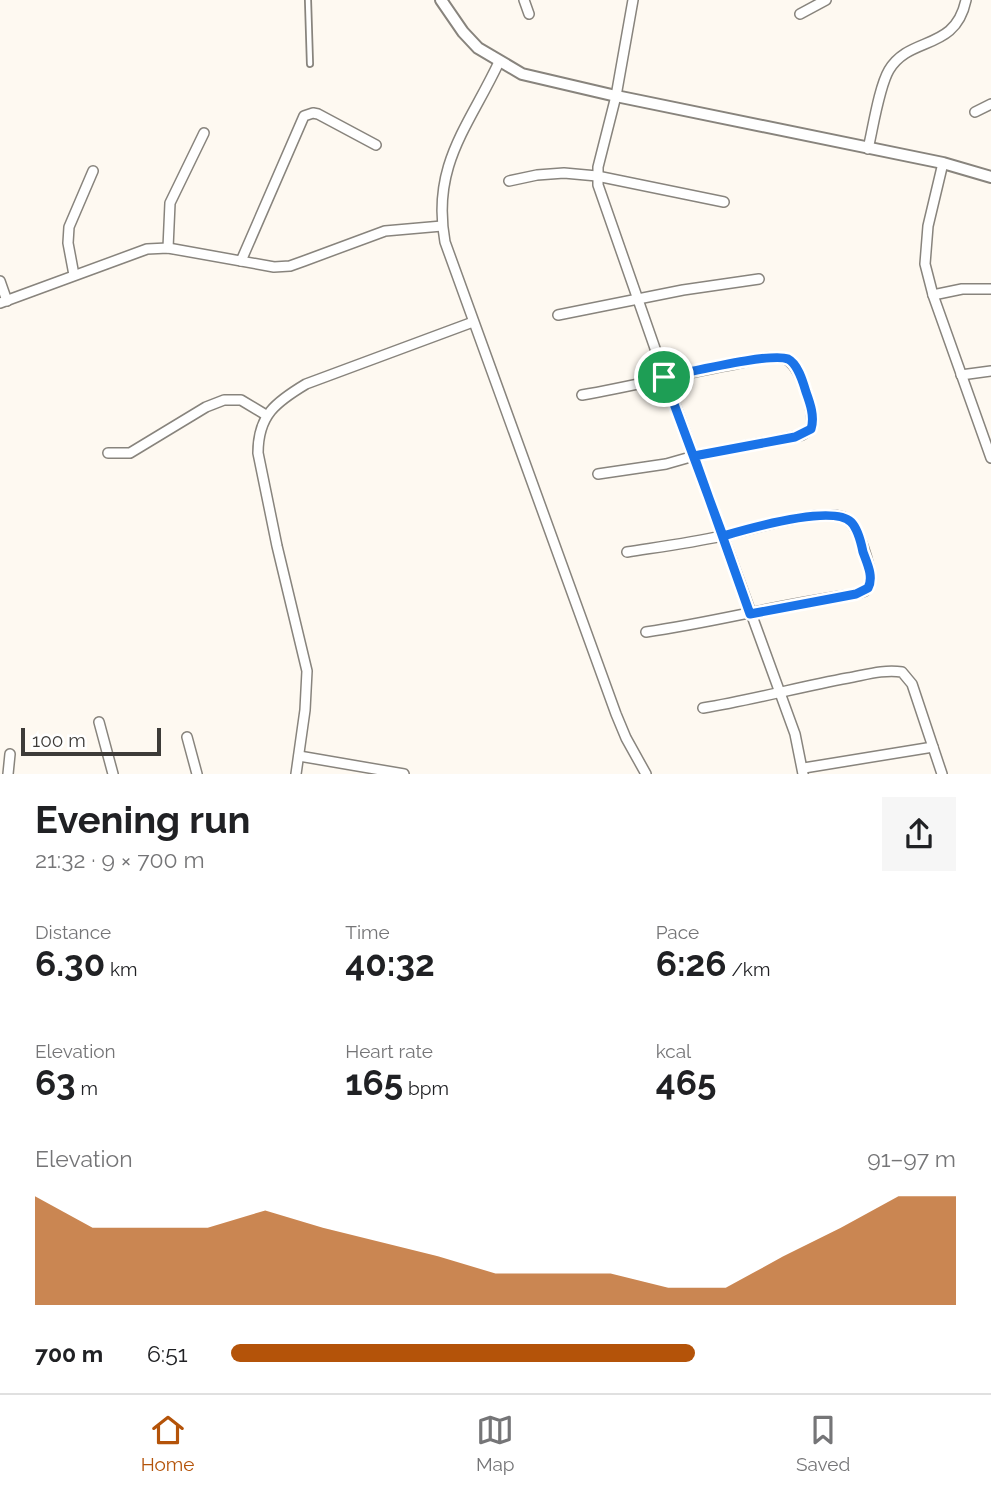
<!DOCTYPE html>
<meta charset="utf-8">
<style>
body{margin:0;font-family:Raleway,sans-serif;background:#f6f6f6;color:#202124;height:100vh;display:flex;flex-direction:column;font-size:26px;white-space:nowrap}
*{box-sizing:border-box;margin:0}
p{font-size:23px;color:#757577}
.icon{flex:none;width:38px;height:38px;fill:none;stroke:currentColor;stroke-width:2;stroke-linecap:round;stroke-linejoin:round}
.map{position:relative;height:774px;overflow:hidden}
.drawer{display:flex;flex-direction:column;background:#fff;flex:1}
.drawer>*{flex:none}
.scale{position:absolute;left:21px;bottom:18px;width:140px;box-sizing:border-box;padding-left:7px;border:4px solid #3d3b38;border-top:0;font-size:19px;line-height:24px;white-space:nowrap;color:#3d3b38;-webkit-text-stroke:5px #fff;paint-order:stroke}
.pin{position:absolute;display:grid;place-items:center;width:60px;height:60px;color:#fff;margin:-30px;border:4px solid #fff;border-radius:50%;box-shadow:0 2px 7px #0007}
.round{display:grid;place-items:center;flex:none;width:74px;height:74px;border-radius:0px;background:#f6f6f6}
.summary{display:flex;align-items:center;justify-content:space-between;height:119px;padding:0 35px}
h1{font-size:38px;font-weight:700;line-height:52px}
.stats{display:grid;grid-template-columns:repeat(3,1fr);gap:10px;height:119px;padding:7px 35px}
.stats div{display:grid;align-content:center}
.stats b{font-size:35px;font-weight:700}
.stats small{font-size:19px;font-weight:400}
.stats p{font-size:19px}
.chart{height:196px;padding:14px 35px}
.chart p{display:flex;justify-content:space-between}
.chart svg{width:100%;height:126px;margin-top:7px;fill:#b45309;opacity:.7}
ul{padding:0 35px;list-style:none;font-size:23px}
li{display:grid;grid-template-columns:112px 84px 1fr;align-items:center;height:52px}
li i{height:18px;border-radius:9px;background:#b45309}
.tab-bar{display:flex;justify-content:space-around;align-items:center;height:98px;border-top:2px solid #e0e0e0;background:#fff;font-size:19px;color:#757577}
.tab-bar a{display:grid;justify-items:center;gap:4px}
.tab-bar .active{color:#b45309}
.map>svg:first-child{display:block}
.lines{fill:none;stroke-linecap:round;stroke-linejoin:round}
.service-casing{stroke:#88847d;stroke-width:8}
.minor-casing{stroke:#88847d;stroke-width:12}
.tertiary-casing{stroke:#88847d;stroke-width:14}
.service{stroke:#fff;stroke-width:4.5}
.minor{stroke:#fff;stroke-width:9}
.tertiary{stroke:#fff;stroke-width:10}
.route-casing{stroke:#fff;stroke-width:14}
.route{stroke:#1a73e8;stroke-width:9}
</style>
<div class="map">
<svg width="991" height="774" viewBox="0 0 991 774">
<rect width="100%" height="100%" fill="#fef9f1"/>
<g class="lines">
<defs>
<path id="service" d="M308 0 310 64"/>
<g id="minor">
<path d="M524 0 529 14"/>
<path d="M633 0 616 96 598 167V185L665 377 795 734 803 774"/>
<path d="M800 14 826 0"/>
<path d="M499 62C469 126 431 165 445 242L616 714 626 738 646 774"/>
<path d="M975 112 991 104"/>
<path d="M868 149C873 128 879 87 889 70 910 35 955 52 966 0"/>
<path d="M943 163 928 226 925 264 933 295 991 458"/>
<path d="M509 181 537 175 564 173 597 176 724 202"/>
<path d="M168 248 170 203 204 133"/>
<path d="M241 261 304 116 313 113 318 114 376 145"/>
<path d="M74 275 68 243 69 227 93 171"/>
<path d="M0 281 7 301"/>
<path d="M933 295 962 289H991"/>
<path d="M0 303 147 249 168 248 274 267 290 266 304 261 385 231 442 226"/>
<path d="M558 315 683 290 759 279"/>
<path d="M961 375 991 371"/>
<path d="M582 395C634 386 684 373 735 364 750 361 769 355 783 358 800 361 816 413 811 429L802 435 694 456 666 464 598 474"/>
<path d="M108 453H130L206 407 224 400H241L266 415"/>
<path d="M627 552C659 547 690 543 722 536 750 530 818 508 843 517 859 523 872 569 870 584L865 591 856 594C785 603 717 622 646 632"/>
<path d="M703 708C752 700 799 687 848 678 865 675 884 669 902 672L912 684 942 774"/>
<path d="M99 722 113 774"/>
<path d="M187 737 197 774"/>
<path d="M299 756 404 774"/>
<path d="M804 768 933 747"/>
<path d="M8 774 10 754"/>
<path d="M296 774 305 710 307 671 277 546 258 453C258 415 276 402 306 384L473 322"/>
</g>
<path id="tertiary" d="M441 0 463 32 478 48 522 74 616 96 943 163 991 177"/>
</defs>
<use href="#service" class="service-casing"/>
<use href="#minor" class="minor-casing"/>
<use href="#tertiary" class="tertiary-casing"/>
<use href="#service" class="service"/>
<use href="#minor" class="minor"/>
<use href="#tertiary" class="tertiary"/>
</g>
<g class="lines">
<defs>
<path id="route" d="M664 377 723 536C747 529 832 504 851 522 858 529 861 542 863 552 867 563 874 577 868 588L856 594 750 614 694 456 795 437 811 429C815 417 810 403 806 392 803 382 798 364 788 359 771 352 687 373 664 377"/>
</defs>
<use href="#route" class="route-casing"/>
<use href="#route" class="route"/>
</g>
</svg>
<div class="scale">100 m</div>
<div class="pin" style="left:664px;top:377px;background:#1e9e55"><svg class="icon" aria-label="arrive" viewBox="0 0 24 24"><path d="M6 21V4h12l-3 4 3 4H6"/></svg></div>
</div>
<section class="drawer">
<div class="summary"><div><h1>Evening run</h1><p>21:32 · 9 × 700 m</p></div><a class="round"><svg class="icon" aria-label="share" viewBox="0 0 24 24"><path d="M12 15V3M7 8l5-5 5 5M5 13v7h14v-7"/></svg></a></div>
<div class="stats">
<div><p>Distance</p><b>6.30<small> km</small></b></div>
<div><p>Time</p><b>40:32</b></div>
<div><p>Pace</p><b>6:26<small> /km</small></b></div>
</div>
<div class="stats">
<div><p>Elevation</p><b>63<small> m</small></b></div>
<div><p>Heart rate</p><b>165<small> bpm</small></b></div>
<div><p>kcal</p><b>465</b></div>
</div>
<div class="chart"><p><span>Elevation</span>91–97 m</p>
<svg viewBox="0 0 160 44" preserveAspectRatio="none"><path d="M0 44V6L10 17L20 17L30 17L40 11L50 17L60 22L70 27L80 33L90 33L100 33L110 38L120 38L130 27L140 17L150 6L160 6V44z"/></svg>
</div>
<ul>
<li><b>700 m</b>6:51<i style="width:64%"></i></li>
</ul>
</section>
<nav class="tab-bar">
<a class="active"><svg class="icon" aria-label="home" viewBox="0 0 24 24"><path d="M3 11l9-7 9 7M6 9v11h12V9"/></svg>Home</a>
<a><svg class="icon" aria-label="map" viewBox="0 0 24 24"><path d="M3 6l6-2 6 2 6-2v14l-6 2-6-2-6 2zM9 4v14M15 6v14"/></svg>Map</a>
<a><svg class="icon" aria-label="saved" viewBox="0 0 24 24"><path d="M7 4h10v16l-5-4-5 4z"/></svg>Saved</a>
</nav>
